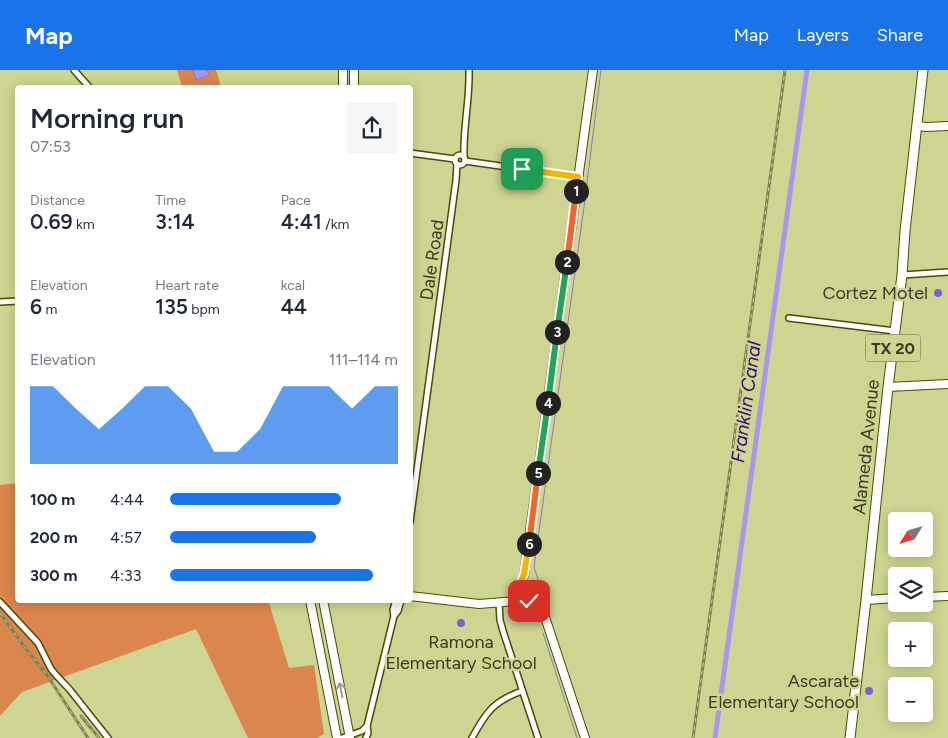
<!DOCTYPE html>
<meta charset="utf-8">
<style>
body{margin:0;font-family:Figtree,sans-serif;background:#f6f6f7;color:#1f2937;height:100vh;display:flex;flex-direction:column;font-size:19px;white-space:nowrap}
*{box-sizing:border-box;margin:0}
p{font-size:16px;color:#747a83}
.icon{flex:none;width:28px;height:28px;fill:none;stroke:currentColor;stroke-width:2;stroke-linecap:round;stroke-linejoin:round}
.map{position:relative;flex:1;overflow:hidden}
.drawer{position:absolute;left:15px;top:15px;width:398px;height:518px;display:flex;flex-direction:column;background:#fff;border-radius:5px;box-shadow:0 2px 12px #0003}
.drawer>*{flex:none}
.needle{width:32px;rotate:233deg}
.buttons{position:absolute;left:888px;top:442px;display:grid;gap:10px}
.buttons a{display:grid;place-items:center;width:45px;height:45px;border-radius:5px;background:#fff;box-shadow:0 2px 12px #0003;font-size:25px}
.pin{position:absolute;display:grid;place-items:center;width:42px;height:42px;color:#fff;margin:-21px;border-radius:10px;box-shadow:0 2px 8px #0006}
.km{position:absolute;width:25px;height:25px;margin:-12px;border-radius:50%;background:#222;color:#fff;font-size:14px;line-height:25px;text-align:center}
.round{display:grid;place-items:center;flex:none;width:52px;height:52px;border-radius:5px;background:#f6f6f7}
.headline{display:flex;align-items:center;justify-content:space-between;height:85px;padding:0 15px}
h1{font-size:28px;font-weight:600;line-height:38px}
.figures{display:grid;grid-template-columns:repeat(3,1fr);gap:8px;height:85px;padding:5px 15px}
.figures div{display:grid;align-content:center}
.figures b{font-size:21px;font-weight:600}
.figures small{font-size:14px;font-weight:400}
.figures p{font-size:14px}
.chart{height:140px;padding:10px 15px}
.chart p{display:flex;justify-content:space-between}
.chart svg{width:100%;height:90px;margin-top:5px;fill:#1a73e8;opacity:.7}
ul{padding:0 15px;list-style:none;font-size:16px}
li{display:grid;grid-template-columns:80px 60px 1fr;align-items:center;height:38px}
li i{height:12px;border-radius:6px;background:#1a73e8}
header{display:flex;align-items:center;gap:30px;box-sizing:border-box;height:70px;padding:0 25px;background:#1a73e8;color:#fff}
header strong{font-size:24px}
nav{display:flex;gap:28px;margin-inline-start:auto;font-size:18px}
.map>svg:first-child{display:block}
.green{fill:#db864c}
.water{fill:#aa96ef;stroke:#887bb1}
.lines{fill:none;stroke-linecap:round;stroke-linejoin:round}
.stream{stroke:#887bb1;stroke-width:1}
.canal{stroke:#aa96ef;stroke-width:5}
.street-casing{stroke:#494d00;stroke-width:8}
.secondary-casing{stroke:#494d00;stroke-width:10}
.primary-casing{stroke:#494d00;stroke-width:11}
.street{stroke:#fff;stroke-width:5}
.secondary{stroke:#fff;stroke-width:8}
.primary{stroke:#fff;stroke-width:9}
.rail-casing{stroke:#7e8253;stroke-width:3}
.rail{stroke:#ced590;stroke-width:1;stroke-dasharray:4;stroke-linecap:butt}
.oneway{stroke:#9c9d8f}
.split-1-casing{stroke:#fff;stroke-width:10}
.split-2-casing{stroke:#fff;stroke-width:10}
.split-3-casing{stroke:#fff;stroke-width:10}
.split-4-casing{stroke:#fff;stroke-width:10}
.split-5-casing{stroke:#fff;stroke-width:10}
.split-6-casing{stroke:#fff;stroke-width:10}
.split-7-casing{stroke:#fff;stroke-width:10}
.split-1{stroke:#f5b400;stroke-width:6}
.split-2{stroke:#f0652b;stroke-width:6}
.split-3{stroke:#22a559;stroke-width:6}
.split-4{stroke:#22a559;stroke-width:6}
.split-5{stroke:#22a559;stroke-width:6}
.split-6{stroke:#f0652b;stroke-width:6}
.split-7{stroke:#f5b400;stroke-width:6}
.poi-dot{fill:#805dd7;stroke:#ced590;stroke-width:2}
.labels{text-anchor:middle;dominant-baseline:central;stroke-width:5;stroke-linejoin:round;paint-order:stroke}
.shield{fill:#ced590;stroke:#666941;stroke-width:1}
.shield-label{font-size:16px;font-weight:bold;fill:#393b1f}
.street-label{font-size:18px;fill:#393b1f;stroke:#ced590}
.poi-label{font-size:18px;fill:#393b1f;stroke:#ced590;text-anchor:end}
.water-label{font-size:19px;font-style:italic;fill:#370874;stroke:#ced590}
</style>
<header>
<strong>Map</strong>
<nav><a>Map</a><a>Layers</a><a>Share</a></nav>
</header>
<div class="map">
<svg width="948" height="668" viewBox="0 0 948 668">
<rect width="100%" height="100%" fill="#ced590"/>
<g class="green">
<path d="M177 0H216L221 17H182Z"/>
<path d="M17 413 18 530H268L289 598 314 595 324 664 317 668H248L196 559 22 622 0 646V415Z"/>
</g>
<path class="water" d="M193 0H207L209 5 196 10Z"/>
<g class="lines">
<g class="stream">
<path d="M550 546 534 497 584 137 601 0"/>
<path d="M543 563 577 668"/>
</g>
<path class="canal" d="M715 668 807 0"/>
<defs>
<g id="street">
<path d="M74 0 90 18"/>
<path d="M410 83 455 89"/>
<circle cx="460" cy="90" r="5"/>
<path d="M464 86C463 57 470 29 469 0"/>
<path d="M465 91 578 107"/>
<path d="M902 205 948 202"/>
<path d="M0 232 18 231"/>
<path d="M789 248 895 261"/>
<path d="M410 452 456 110 457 94"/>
<path d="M0 532 38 573 51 599 56 605 70 620 108 668"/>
<path d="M499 532 500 550 503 561 538 668"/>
<path d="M394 546 398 541 401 530"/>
<path d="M342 668 362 661 367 656"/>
<path d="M366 668 368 663 367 656 394 546 393 540 396 530"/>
<path d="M472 668C486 642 494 631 522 621"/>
</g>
<g id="secondary">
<path d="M343 18V0"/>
<path d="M354 18V0"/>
<path d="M917 56 927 57 948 56"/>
<path d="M888 317 948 314"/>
<circle cx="529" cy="524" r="6"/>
<path d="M523 522C521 515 521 511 524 505L593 0"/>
<path d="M535 525 543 541 585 668"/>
<path d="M410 526 479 534 515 531 518 533 528 531"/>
<path d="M924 527 948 526"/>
<path d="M310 530 337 668"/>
<path d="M323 530 350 668"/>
<path d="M399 530H401"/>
<path d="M866 530 896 528"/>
</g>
<path id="primary" d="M850 668 866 530 888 317 902 205 905 161 923 0"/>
</defs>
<use href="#street" class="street-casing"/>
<use href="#secondary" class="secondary-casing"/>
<use href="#primary" class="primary-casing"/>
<use href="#street" class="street"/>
<use href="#secondary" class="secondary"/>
<use href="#primary" class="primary"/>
<defs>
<g id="rail">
<path d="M0 543 26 579 47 605 88 668"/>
<path d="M81 646 99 668"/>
<path d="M693 668 785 0"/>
</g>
</defs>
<use href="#rail" class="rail-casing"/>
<use href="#rail" class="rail"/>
</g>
<defs><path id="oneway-shaft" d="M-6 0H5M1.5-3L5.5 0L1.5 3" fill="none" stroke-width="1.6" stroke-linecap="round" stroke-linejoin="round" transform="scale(1.25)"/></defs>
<use class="oneway" href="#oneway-shaft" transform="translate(341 620) rotate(-101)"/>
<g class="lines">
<defs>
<path id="split-1" d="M522 99 578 107 576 121"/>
<path id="split-2" d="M567 192 576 121"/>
<path id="split-3" d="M557 262 567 192"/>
<path id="split-4" d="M548 333 557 262"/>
<path id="split-5" d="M538 403 548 333"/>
<path id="split-6" d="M529 474 538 403"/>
<path id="split-7" d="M529 474 524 504 522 509 521 514 523 527 526 530 529 531"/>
</defs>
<use href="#split-1" class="split-1-casing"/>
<use href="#split-2" class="split-2-casing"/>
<use href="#split-3" class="split-3-casing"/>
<use href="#split-4" class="split-4-casing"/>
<use href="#split-5" class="split-5-casing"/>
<use href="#split-6" class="split-6-casing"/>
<use href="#split-7" class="split-7-casing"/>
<use href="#split-1" class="split-1"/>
<use href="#split-2" class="split-2"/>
<use href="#split-3" class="split-3"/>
<use href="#split-4" class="split-4"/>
<use href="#split-5" class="split-5"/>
<use href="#split-6" class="split-6"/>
<use href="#split-7" class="split-7"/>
</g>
<g class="poi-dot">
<circle cx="938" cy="223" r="5"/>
<circle cx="461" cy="553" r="5"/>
<circle cx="869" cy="621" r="5"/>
</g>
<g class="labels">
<rect class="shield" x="865.5" y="264.5" width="55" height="27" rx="4"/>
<g class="shield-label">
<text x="893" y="278">TX 20</text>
</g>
<g class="street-label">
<text transform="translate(432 190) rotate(-82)">Dale Road</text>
<text transform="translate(866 377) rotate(-84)">Alameda Avenue</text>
</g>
<g class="poi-label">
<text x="928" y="223">Cortez Motel</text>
<text x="461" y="572" text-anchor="middle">Ramona<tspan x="461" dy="21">Elementary School</tspan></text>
<text x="859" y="611">Ascarate<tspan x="859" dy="21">Elementary School</tspan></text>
</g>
<g class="water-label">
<text transform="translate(746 332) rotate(-82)">Franklin Canal</text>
</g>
</g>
</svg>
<div class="buttons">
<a><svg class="needle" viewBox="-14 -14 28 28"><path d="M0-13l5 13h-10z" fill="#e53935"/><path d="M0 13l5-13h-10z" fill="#747a83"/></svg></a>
<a><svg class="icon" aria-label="layers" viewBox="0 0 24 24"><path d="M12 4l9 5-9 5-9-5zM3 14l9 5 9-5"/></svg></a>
<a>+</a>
<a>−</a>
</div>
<div class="pin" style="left:522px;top:99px;background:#1e9e55"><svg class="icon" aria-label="arrive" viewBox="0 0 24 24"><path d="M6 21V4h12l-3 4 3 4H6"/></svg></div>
<div class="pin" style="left:529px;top:531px;background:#d93025"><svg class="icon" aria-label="check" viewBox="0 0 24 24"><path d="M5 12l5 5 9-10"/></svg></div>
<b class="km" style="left:576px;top:121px">1</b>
<b class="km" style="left:567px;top:192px">2</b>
<b class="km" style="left:557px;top:262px">3</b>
<b class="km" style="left:548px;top:333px">4</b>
<b class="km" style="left:538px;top:403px">5</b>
<b class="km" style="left:529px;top:474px">6</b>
<section class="drawer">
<div class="headline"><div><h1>Morning run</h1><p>07:53</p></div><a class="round"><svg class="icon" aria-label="share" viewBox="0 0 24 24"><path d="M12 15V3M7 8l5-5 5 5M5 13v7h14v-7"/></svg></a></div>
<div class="figures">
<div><p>Distance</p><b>0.69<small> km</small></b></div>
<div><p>Time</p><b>3:14</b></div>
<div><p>Pace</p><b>4:41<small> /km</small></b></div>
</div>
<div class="figures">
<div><p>Elevation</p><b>6<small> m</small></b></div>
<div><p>Heart rate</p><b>135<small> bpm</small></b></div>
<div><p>kcal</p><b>44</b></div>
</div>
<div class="chart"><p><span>Elevation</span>111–114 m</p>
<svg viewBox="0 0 160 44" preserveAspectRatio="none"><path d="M0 44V6L10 6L20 17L30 27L40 17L50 6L60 6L70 17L80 38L90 38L100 27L110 6L120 6L130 6L140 17L150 6L160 6V44z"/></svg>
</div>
<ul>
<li><b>100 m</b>4:44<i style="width:75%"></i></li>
<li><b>200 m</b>4:57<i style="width:64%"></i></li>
<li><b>300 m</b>4:33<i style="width:89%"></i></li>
</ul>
</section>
</div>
